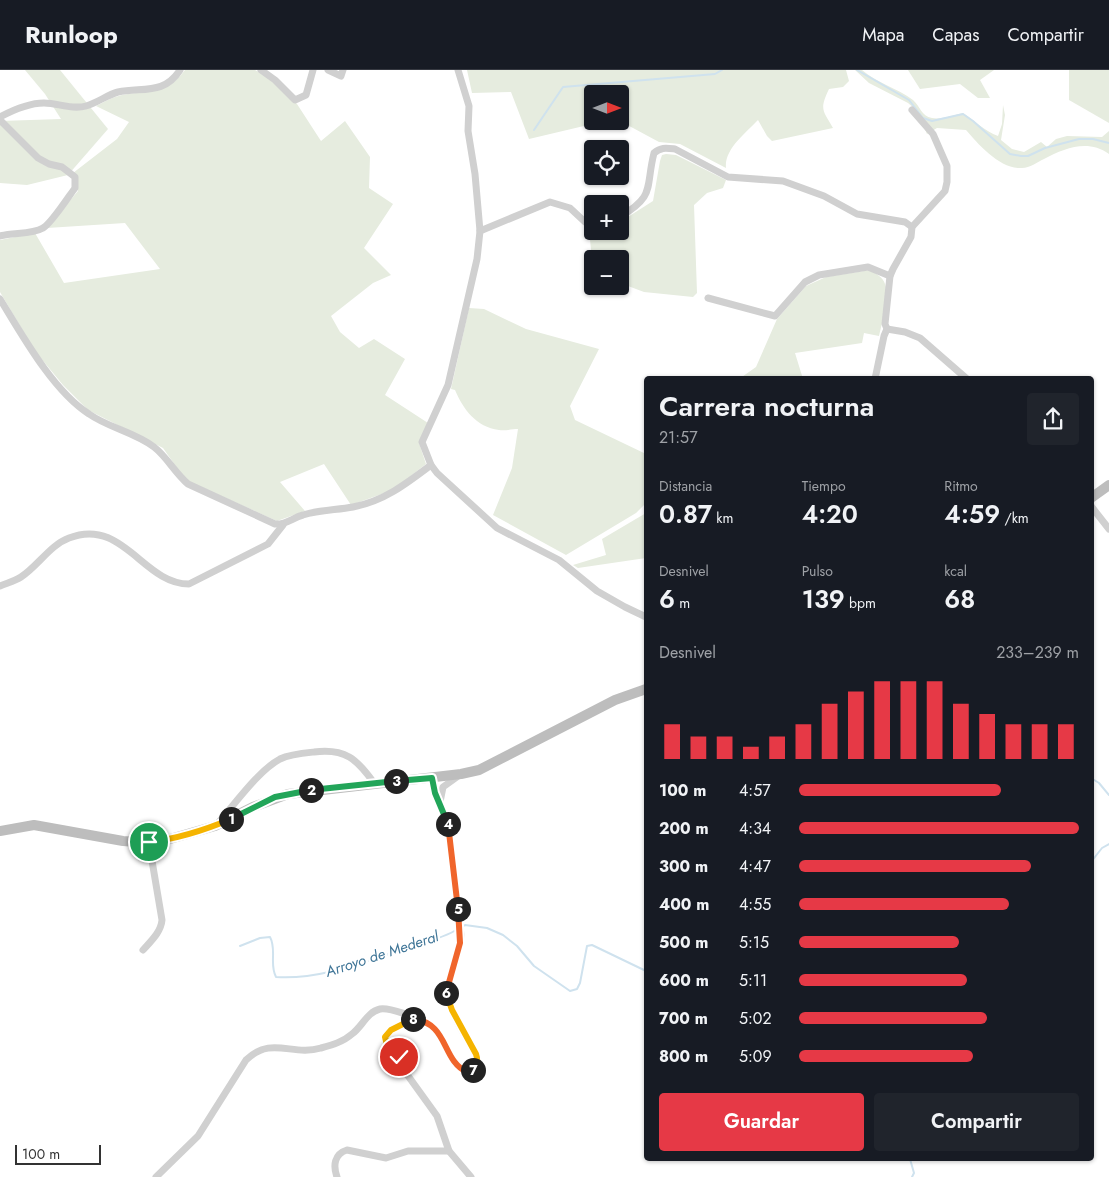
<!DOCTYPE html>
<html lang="es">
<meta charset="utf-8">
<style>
body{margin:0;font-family:Jost,sans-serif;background:#20242c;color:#f1f3f6;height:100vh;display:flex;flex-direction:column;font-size:19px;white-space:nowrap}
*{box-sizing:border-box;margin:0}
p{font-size:16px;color:#9ea1a6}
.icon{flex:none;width:28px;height:28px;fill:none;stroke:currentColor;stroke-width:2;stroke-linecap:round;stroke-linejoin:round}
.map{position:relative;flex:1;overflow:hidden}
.panel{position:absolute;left:644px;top:306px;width:450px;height:785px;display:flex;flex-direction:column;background:#171b24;border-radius:5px;box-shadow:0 1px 4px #0004}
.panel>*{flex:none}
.needle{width:32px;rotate:90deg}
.tools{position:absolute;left:584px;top:15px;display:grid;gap:10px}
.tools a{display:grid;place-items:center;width:45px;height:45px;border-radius:5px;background:#171b24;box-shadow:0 1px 4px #0004;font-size:25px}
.scale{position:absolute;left:15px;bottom:12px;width:86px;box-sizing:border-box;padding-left:5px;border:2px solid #333;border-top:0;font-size:14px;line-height:18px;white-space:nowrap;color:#333;-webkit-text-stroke:4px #fff;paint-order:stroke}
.pin{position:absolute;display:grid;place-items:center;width:42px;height:42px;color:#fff;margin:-21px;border:2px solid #fff;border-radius:50%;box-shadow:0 1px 5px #0007}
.km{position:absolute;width:25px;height:25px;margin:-12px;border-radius:50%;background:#222;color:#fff;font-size:14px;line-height:25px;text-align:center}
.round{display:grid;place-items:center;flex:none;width:52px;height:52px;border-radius:5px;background:#20242c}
.headline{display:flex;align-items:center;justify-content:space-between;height:85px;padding:0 15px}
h1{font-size:28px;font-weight:600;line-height:38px}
.metrics{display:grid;grid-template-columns:repeat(3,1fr);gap:8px;height:85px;padding:5px 15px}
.metrics div{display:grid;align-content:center}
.metrics b{font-size:25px;font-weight:600}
.metrics small{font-size:14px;font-weight:400}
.metrics p{font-size:14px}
.chart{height:140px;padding:10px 15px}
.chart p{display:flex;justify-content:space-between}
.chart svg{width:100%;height:90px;margin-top:5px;stroke:#e63946;stroke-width:6}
.button{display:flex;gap:10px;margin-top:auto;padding:10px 15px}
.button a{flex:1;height:58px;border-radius:5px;background:#e63946;color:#fff;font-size:20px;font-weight:600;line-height:58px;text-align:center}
.button a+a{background:#20242c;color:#f1f3f6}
ul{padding:0 15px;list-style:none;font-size:16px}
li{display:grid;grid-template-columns:80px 60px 1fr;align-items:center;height:38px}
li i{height:12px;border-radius:6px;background:#e63946}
header{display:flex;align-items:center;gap:30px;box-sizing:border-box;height:70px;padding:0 25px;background:#171b24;border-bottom:1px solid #363941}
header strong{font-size:24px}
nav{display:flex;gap:28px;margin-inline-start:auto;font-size:18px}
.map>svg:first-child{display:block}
.green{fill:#e6ecdf}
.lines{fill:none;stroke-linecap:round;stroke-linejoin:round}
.stream{stroke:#cfe2ee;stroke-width:2}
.street{stroke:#d0d0d0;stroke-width:7}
.secondary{stroke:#bdbdbd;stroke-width:10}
.split-1-casing{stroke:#fff;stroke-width:10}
.split-2-casing{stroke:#fff;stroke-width:10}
.split-3-casing{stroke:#fff;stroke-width:10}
.split-4-casing{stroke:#fff;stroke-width:10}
.split-5-casing{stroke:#fff;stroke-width:10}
.split-6-casing{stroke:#fff;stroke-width:10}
.split-7-casing{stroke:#fff;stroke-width:10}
.split-8-casing{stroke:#fff;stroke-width:10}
.split-9-casing{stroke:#fff;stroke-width:10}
.split-1{stroke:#f5b400;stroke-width:6}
.split-2{stroke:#22a559;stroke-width:6}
.split-3{stroke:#22a559;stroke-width:6}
.split-4{stroke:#22a559;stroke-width:6}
.split-5{stroke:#f0652b;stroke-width:6}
.split-6{stroke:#f0652b;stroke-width:6}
.split-7{stroke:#f5b400;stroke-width:6}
.split-8{stroke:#f0652b;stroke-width:6}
.split-9{stroke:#f5b400;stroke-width:6}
.labels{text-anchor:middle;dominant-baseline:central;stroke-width:5;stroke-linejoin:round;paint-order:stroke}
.water-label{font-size:15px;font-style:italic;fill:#3f7597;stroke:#fff}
</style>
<header>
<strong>Runloop</strong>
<nav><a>Mapa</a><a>Capas</a><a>Compartir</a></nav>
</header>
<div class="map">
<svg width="1109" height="1107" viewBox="0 0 1109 1107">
<rect width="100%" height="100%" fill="#fff"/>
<g class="green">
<path d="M25 0H60L108 59 68 105 27 115 0 113V51L61 49 45 24Z"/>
<path d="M185 0H255L267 7 297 34 321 71 345 51 370 87 369 118 393 134 364 178 391 205 373 213 331 246 340 262 359 278 374 269 405 289 385 325 428 353 419 373 426 394 393 420 351 435 324 394 280 412 305 441 277 451 190 412 182 405 163 378 88 340 63 315 35 281 0 222V170L35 163 64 213 160 199 125 153 47 158 78 121V109L73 103 117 69 129 52 96 36C104 32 113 27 122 25 149 20 167 25 185 0Z"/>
<path d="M467 0H846L849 11 843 17 829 19C819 40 823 40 833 58L772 71 767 66 758 50C746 63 724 79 726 98L680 74 659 72 620 51V24H592V51H605L529 69 511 22 472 23Z"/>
<path d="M855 0H862C877 13 897 18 913 30 920 36 921 46 932 48 941 50 954 45 963 43 975 51 985 61 998 66L1002 54 1003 35 1005 45 1001 70 1012 79 1024 82 1041 72 1047 77 1056 69 1067 66 1102 67 1109 61V84C1088 69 1065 78 1044 89 1037 92 1030 98 1022 98 1001 100 978 74 966 60L937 58 927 64 916 40 908 33 869 13Z"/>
<path d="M908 0H994L980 10 990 28H978L960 14 920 19Z"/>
<path d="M1069 0H1109V53L1069 30Z"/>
<path d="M666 84 676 85 726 110 723 118 707 123 694 135 697 223 693 227 644 222 620 213V189L592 190 589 159H592V161H620V152L653 131 660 91 662 85Z"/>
<path d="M870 200C875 203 883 207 885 214 889 225 882 254 879 266L864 263 862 273 795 283 803 309H739L756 297 777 249 806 216 826 207Z"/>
<path d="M469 238 484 239 526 259 599 279 570 336 575 350 646 384V433L636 443 566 485 493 445 512 398 518 359C512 359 505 361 499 360 476 357 463 339 455 320L451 319Z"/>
<path d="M646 443V488L578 498 573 495 606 485 602 469Z"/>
</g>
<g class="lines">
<g class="stream">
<path d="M857 0 909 30 923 48 932 51 963 44 973 51 1010 84 1021 86H1028L1045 78 1079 69H1093L1109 73"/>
<path d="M534 60 563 17 715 4 722 0"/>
<path d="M1091 708 1099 713 1109 725"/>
<path d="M1091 792 1102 778 1109 774"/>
<path d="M462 857 465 855 487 858 503 865 517 876 534 896 570 921 577 919 580 913 587 876 592 875 646 901"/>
<path d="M240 876 260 868 270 867C277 880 269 894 276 907 320 910 363 892 404 879 422 873 442 869 458 859"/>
<path d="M910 1089 914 1103 912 1107"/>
</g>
<g class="street">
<path d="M261 0 275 10 295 30 306 25 313 0"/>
<path d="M328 0 341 6 343 0"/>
<path d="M458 0 469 36 468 61 475 104 480 161 477 189 448 315 422 372 431 395 437 403 497 458 559 490 597 521 625 537 646 547"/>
<path d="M0 47C13 40 29 33 44 33 58 33 72 40 86 36 97 33 107 25 118 22 143 17 164 25 180 0"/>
<path d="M0 50 38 88 49 94 62 97 75 107V118C69 126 51 154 43 158 31 165 13 162 0 166"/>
<path d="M620 147C656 125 645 119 654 83 661 77 666 78 675 79L728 107 783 111 824 126 857 144 905 152 912 157"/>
<path d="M480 161 550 132 570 138 585 152 592 155"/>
<path d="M708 228 775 246 805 212 819 205 868 197 890 206"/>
<path d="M0 229C22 265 53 321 89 344 109 358 134 362 154 377 167 387 175 403 188 414L275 454C286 455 292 448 303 445 319 440 337 440 353 437 384 431 406 414 431 395"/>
<path d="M887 259 905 262 920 268 967 309"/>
<path d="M875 309 884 266 887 259 885 254 890 206 893 199 911 167 912 157 945 121 947 112V96L933 64 912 40"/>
<path d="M1091 436 1109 459"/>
<path d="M0 516C7 513 15 511 21 507 38 496 50 475 69 468 123 447 143 514 189 514L268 474 283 455"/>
<path d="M440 732 443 717 461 704"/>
<path d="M218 753C235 734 258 701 280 689 290 684 303 683 314 682 345 678 357 689 374 713"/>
<path d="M143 880C151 871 161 862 162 850L149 773"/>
<path d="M414 949C404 954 385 958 385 971L399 987 406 1003 437 1046 449 1081 471 1107"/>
<path d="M156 1107 198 1066 246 990C272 965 292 987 321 978 332 975 343 972 352 964 362 957 367 942 380 939 389 937 418 948 427 953 447 963 447 992 467 1002L474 1000 478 990 475 983C467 968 443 934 447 917 451 899 460 883 461 865L448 755 435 723 432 707"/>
<path d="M337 1107C333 1096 334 1084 347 1080L386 1088 408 1081H449"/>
</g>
<g class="secondary">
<path d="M1091 428 1109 415"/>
<path d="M0 761 34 755 123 771 149 773 163 771 215 756 253 737 288 724 461 704 479 700 615 630 646 619"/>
</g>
</g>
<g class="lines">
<defs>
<path id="split-1" d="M149 772C176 769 205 760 231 749"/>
<path id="split-2" d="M231 749 275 727 311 720"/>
<path id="split-3" d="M311 720 396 711"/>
<path id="split-4" d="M396 711 432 708 435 723 448 754"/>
<path id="split-5" d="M448 754 458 839"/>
<path id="split-6" d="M446 923 460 873 458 839"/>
<path id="split-7" d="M446 923 452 940 476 984C478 990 478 995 473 1000"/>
<path id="split-8" d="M413 949C449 953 441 990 467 1002L473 1000"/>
<path id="split-9" d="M399 987 387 975 385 967 391 960 413 949"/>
</defs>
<use href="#split-1" class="split-1-casing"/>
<use href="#split-2" class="split-2-casing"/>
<use href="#split-3" class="split-3-casing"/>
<use href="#split-4" class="split-4-casing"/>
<use href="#split-5" class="split-5-casing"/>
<use href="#split-6" class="split-6-casing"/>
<use href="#split-7" class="split-7-casing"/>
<use href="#split-8" class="split-8-casing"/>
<use href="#split-9" class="split-9-casing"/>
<use href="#split-1" class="split-1"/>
<use href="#split-2" class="split-2"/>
<use href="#split-3" class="split-3"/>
<use href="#split-4" class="split-4"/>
<use href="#split-5" class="split-5"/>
<use href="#split-6" class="split-6"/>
<use href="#split-7" class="split-7"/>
<use href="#split-8" class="split-8"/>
<use href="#split-9" class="split-9"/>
</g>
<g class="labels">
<g class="water-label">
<text transform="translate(382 884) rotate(-18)">Arroyo de Mederal</text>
</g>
</g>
</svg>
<div class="tools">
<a><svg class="needle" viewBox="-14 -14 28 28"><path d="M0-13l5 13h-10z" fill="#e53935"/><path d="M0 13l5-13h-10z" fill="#9ea1a6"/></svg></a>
<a><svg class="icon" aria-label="locate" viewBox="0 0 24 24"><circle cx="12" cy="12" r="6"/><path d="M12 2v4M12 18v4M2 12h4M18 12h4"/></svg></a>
<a>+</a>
<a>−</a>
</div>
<div class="scale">100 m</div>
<div class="pin" style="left:149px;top:772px;background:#1e9e55"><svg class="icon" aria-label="arrive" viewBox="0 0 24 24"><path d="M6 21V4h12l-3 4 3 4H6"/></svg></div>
<div class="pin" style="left:399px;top:987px;background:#d93025"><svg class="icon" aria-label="check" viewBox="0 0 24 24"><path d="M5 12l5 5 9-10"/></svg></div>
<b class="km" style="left:231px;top:749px">1</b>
<b class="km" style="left:311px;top:720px">2</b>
<b class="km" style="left:396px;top:711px">3</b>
<b class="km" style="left:448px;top:754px">4</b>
<b class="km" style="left:458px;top:839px">5</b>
<b class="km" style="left:446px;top:923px">6</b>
<b class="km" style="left:473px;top:1000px">7</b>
<b class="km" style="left:413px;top:949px">8</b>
<section class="panel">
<div class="headline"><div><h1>Carrera nocturna</h1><p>21:57</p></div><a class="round"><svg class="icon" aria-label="share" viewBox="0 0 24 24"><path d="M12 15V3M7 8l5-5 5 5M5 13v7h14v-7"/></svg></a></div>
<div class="metrics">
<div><p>Distancia</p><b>0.87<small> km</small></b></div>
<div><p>Tiempo</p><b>4:20</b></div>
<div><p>Ritmo</p><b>4:59<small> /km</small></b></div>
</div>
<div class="metrics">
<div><p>Desnivel</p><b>6<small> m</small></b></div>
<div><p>Pulso</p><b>139<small> bpm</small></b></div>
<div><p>kcal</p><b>68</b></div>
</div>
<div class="chart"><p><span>Desnivel</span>233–239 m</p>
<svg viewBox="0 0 160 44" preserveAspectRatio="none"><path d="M5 44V27M15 44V33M25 44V33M35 44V38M45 44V33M55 44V27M65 44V17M75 44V11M85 44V6M95 44V6M105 44V6M115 44V17M125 44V22M135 44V27M145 44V27M155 44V27"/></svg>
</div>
<ul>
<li><b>100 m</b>4:57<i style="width:72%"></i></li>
<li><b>200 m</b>4:34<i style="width:100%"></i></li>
<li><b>300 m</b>4:47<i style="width:83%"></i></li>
<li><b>400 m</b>4:55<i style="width:75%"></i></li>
<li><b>500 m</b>5:15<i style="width:57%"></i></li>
<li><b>600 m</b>5:11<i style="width:60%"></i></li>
<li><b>700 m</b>5:02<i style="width:67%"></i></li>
<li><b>800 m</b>5:09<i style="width:62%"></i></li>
</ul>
<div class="button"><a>Guardar</a><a>Compartir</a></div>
</section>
</div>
